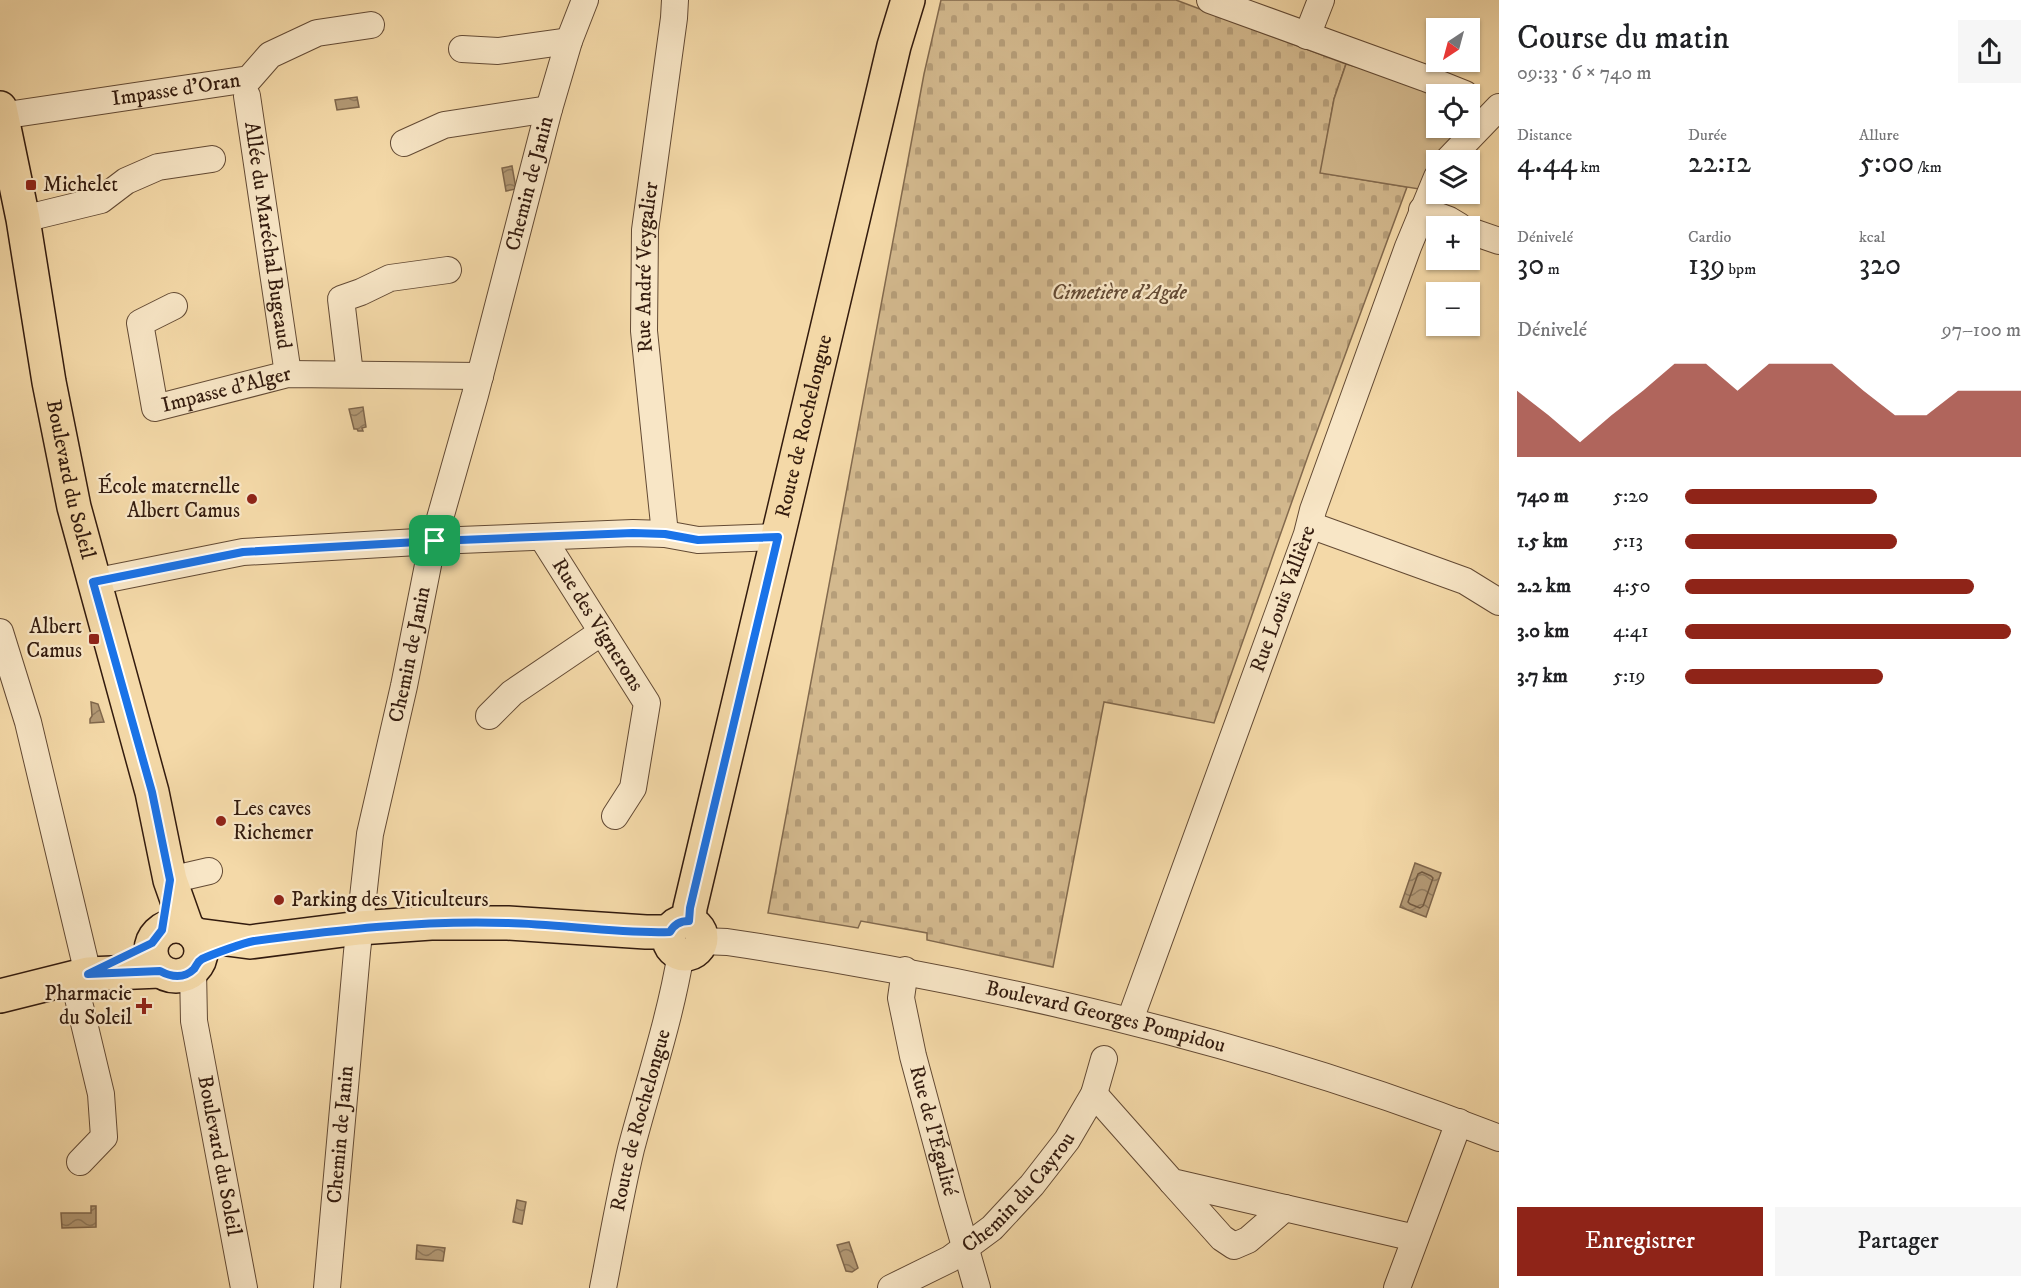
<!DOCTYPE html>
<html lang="fr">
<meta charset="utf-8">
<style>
body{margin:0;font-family:"IM FELL DW Pica",serif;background:#f6f6f6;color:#202124;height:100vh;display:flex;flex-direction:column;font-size:22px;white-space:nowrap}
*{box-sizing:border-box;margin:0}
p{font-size:20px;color:#757577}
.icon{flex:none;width:33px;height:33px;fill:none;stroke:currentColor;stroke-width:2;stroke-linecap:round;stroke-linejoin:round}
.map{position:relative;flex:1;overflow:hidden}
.details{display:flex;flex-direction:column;background:#fff;width:540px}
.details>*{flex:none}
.needle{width:39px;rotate:216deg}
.tools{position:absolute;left:1426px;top:18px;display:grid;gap:12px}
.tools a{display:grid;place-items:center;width:54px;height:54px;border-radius:0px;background:#fff;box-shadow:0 2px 4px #0004;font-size:30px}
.pin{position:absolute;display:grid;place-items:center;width:51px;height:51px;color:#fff;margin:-26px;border-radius:12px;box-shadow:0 3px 9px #0006}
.round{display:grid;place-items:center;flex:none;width:63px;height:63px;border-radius:0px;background:#f6f6f6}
.head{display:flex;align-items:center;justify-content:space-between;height:102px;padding:0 18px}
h1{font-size:33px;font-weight:600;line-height:45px}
.figures{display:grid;grid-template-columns:repeat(3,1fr);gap:9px;height:102px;padding:6px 18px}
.figures div{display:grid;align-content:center}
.figures b{font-size:30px;font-weight:600}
.figures small{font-size:16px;font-weight:400}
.figures p{font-size:16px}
.chart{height:168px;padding:12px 18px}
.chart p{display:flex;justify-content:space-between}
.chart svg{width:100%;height:108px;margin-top:6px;fill:#8f2418;opacity:.7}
.action{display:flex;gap:12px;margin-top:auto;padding:12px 18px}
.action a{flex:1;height:69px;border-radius:0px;background:#8f2418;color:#fff;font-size:24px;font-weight:600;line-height:69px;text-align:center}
.action a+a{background:#f6f6f6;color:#202124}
ul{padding:0 18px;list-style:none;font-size:20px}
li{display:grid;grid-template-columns:96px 72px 1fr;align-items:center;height:45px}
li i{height:15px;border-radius:8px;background:#8f2418}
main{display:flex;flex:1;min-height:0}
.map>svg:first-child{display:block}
.cemetery{fill:url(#cemetery-stones);stroke:#836a4e;stroke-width:1.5}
.green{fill:#d3b98e;stroke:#836a4e;stroke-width:1.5}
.water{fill:url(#water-waves);stroke:#7f664b;stroke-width:1.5}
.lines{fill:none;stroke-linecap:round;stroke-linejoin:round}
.shore{stroke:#725a41;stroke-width:1.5}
.minor-casing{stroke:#634a34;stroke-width:28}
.major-casing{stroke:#331b0e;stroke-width:36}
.minor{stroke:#f8e6c6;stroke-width:26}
.major{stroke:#f4d9a8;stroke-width:33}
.route-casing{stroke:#fff;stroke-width:12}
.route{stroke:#1a73e8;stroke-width:8}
.poi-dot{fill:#8f2418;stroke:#f8e6c6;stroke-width:2}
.labels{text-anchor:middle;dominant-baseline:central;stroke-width:4.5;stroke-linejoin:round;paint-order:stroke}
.street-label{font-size:21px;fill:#331b0e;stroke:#f8e6c6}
.poi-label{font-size:21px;fill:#331b0e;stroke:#f8e6c6;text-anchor:start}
.park-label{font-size:21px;font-style:italic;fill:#634a34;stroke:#f8e6c6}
</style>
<main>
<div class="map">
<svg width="1499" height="1288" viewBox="0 0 1499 1288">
<defs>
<pattern id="cemetery-stones" width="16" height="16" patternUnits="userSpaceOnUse" patternTransform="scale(1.5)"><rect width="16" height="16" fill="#d3b98e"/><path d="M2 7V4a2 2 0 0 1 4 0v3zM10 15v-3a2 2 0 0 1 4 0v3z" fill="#b69e79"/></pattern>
<pattern id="water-waves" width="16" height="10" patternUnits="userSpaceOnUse" patternTransform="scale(1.5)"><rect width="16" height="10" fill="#b29874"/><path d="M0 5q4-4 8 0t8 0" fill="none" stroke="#917b5e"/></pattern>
</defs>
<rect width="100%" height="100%" fill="#f4d9a8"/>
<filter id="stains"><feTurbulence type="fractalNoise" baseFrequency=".00333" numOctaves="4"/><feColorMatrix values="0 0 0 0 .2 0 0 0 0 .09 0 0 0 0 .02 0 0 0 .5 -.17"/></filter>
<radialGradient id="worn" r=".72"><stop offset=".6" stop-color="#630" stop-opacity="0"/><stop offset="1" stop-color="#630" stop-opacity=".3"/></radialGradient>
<path class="cemetery" d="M941 0H1176L1346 64 1334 99 1321 173 1407 187 1309 453 1214 723 1104 702 1053 967 927 940V933L861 921 858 928 768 913 924 74Z"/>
<path class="green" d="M1346 64 1382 74 1437 94V128H1464L1437 154 1419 189 1320 173 1334 99Z"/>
<g class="water">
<path d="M357 97 359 107 337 110 335 100Z"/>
<path d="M512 166 516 189 506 191 502 168Z"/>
<path d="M363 407 366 427 362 428 363 431H358L357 429H354L349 409Z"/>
<path d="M91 702 98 704 104 722 90 723V719L92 716Z"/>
<path d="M1415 863 1441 873 1426 917 1400 907Z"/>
<path d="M517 1200 526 1202 522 1224 513 1222Z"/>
<path d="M91 1206H96V1227L62 1228 61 1213H91Z"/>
<path d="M849 1242 858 1268 852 1272 846 1271 837 1245Z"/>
<path d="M417 1245 445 1248 443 1261 416 1259Z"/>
</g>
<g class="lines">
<path class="shore" d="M1422 872 1431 876 1433 878 1423 906 1420 908 1410 904 1408 902 1418 874Z"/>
<defs>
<g id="minor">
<path d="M1210 0 1425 78 1465 94"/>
<path d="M1307 36 1321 0"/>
<path d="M462 49 498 51 569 41"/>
<path id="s1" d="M247 96 288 374"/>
<path id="s2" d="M1 116 249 79 270 55 317 33 371 25"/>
<path d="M404 143 444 125 549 109"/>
<path d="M1448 160 1499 107"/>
<path d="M1422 210 1449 220 1459 226"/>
<path d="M23 219 101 200 126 181 158 167 212 159"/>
<path d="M1470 231 1499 241"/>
<path id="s3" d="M174 306 140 323 155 408 288 374 480 376"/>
<path d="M350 374 341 299 361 292 390 278 448 270"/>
<path d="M1310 525 1465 581 1499 602"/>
<path id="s4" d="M665 534 644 331 645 230 674 18 675 0"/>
<path id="s5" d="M542 537 647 703 633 788 615 816"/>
<path d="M93 582 243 552 435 541 633 533 665 534 698 540 778 537"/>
<path d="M0 632 28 722 88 974"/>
<path d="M489 716 512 693 602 632"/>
<path d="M170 880 209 871"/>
<path id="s6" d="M702 941 727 942C990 981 1251 1041 1499 1138"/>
<path id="s7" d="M193 970 194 1021 244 1288"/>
<path id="s8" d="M905 970 901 998 913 1056 952 1201 977 1288"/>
<path d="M73 977 101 1094 104 1137 80 1162"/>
<path id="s9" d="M1130 1020 1307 534 1313 510 1408 247 1437 177"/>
<path d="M1094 1094 1172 1182 1415 1238"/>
<path d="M1172 1182 1222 1238 1234 1246 1248 1240 1285 1208"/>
<path id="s10" d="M327 1288 357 952 370 834 404 686 431 550 475 395 549 109 569 41 585 0"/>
<path id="s11" d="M603 1288C612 1242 620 1195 631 1149 648 1084 670 1020 681 953"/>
<path id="s12" d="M891 1288 950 1259 992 1228 1032 1185 1067 1140 1094 1094 1104 1059"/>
<path d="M1397 1288 1459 1122"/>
</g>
<g id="major">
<path id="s13" d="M0 108 23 219 49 382 74 507 152 792 170 880 187 928"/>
<path id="s14" d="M689 921 690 908 894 46 908 0"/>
<circle cx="685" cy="938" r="16"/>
<circle cx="176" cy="951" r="25"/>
<path d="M196 935 250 942 359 928 431 923H508L646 932H670"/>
<path d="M0 996 88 974 160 971"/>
</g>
</defs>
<use href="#minor" class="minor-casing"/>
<use href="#major" class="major-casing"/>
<use href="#minor" class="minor"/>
<use href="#major" class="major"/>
</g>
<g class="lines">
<defs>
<path id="route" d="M633 533 665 534 698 540 778 537 690 908 689 921C681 921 674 924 670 932 616 934 561 924 507 923 422 920 337 930 254 941 243 943 213 954 202 959 197 962 197 965 194 969 184 979 171 977 160 971L88 974 152 943 162 930 170 880 152 792 93 582 243 552 435 541Z"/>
</defs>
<use href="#route" class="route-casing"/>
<use href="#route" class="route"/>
</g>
<g class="poi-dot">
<rect x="25" y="179" width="12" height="12" rx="3"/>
<circle cx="252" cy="499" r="6"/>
<rect x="88" y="633" width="12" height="12" rx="3"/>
<circle cx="221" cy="821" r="6"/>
<circle cx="279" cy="900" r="6"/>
<path d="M141 997h6v6h6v6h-6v6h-6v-6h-6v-6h6z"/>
</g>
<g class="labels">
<g class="street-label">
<text stroke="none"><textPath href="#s2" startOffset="177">Impasse d'Oran</textPath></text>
<text stroke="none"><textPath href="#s10" startOffset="1126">Chemin de Janin</textPath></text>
<text stroke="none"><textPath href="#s1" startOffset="141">Allée du Maréchal Bugeaud</textPath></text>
<text stroke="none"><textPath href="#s4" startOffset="268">Rue André Veygalier</textPath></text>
<text stroke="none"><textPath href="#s3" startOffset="198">Impasse d'Alger</textPath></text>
<text stroke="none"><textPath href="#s14" startOffset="508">Route de Rochelongue</textPath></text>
<text stroke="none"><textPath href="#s13" startOffset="378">Boulevard du Soleil</textPath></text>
<text stroke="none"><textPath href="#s9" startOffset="448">Rue Louis Vallière</textPath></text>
<text stroke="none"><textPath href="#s5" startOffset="104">Rue des Vignerons</textPath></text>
<text stroke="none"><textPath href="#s10" startOffset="640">Chemin de Janin</textPath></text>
<text stroke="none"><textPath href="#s6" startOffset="411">Boulevard Georges Pompidou</textPath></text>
<text stroke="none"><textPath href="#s11" startOffset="172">Route de Rochelongue</textPath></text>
<text stroke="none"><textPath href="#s8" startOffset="165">Rue de l'Égalité</textPath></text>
<text stroke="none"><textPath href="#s10" startOffset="154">Chemin de Janin</textPath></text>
<text stroke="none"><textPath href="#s7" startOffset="188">Boulevard du Soleil</textPath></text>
<text stroke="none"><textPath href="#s12" startOffset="162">Chemin du Cayrou</textPath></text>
</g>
<g class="poi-label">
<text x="43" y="185">Michelet</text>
<text x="240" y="487" text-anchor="end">École maternelle<tspan x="240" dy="24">Albert Camus</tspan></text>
<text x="82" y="627" text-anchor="end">Albert<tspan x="82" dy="24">Camus</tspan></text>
<text x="233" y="809">Les caves<tspan x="233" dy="24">Richemer</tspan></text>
<text x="291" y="900">Parking des Viticulteurs</text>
<text x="132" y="994" text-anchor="end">Pharmacie<tspan x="132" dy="24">du Soleil</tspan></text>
</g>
<g class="park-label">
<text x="1119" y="293">Cimetière d'Agde</text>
</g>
</g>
<rect width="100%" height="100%" filter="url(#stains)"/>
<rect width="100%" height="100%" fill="url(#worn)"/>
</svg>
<div class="tools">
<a><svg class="needle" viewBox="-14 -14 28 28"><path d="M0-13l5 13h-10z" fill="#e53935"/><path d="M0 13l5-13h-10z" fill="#757577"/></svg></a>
<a><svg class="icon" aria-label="locate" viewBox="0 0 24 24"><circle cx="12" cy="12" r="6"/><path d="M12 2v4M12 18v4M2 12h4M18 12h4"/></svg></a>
<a><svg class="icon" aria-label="layers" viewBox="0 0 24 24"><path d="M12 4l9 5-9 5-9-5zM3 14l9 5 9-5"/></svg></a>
<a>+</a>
<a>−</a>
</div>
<div class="pin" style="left:435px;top:541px;background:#1e9e55"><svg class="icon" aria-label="arrive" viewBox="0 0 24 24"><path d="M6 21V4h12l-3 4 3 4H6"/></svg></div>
</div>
<section class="details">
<div class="head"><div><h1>Course du matin</h1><p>09:33 · 6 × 740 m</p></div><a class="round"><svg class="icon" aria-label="share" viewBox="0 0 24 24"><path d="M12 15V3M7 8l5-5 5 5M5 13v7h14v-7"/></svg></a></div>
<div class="figures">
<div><p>Distance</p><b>4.44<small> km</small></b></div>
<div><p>Durée</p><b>22:12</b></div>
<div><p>Allure</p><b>5:00<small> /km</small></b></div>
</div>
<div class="figures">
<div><p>Dénivelé</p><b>30<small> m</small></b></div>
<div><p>Cardio</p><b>139<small> bpm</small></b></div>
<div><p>kcal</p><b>320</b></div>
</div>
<div class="chart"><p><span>Dénivelé</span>97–100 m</p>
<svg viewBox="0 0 160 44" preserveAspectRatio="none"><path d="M0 44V17L10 27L20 38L30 27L40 17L50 6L60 6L70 17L80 6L90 6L100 6L110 17L120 27L130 27L140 17L150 17L160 17V44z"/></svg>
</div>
<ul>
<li><b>740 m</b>5:20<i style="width:57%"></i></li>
<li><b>1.5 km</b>5:13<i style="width:63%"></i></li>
<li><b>2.2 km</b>4:50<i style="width:86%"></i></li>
<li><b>3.0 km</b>4:41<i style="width:97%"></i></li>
<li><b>3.7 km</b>5:19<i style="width:59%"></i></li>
</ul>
<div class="action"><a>Enregistrer</a><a>Partager</a></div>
</section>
</main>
